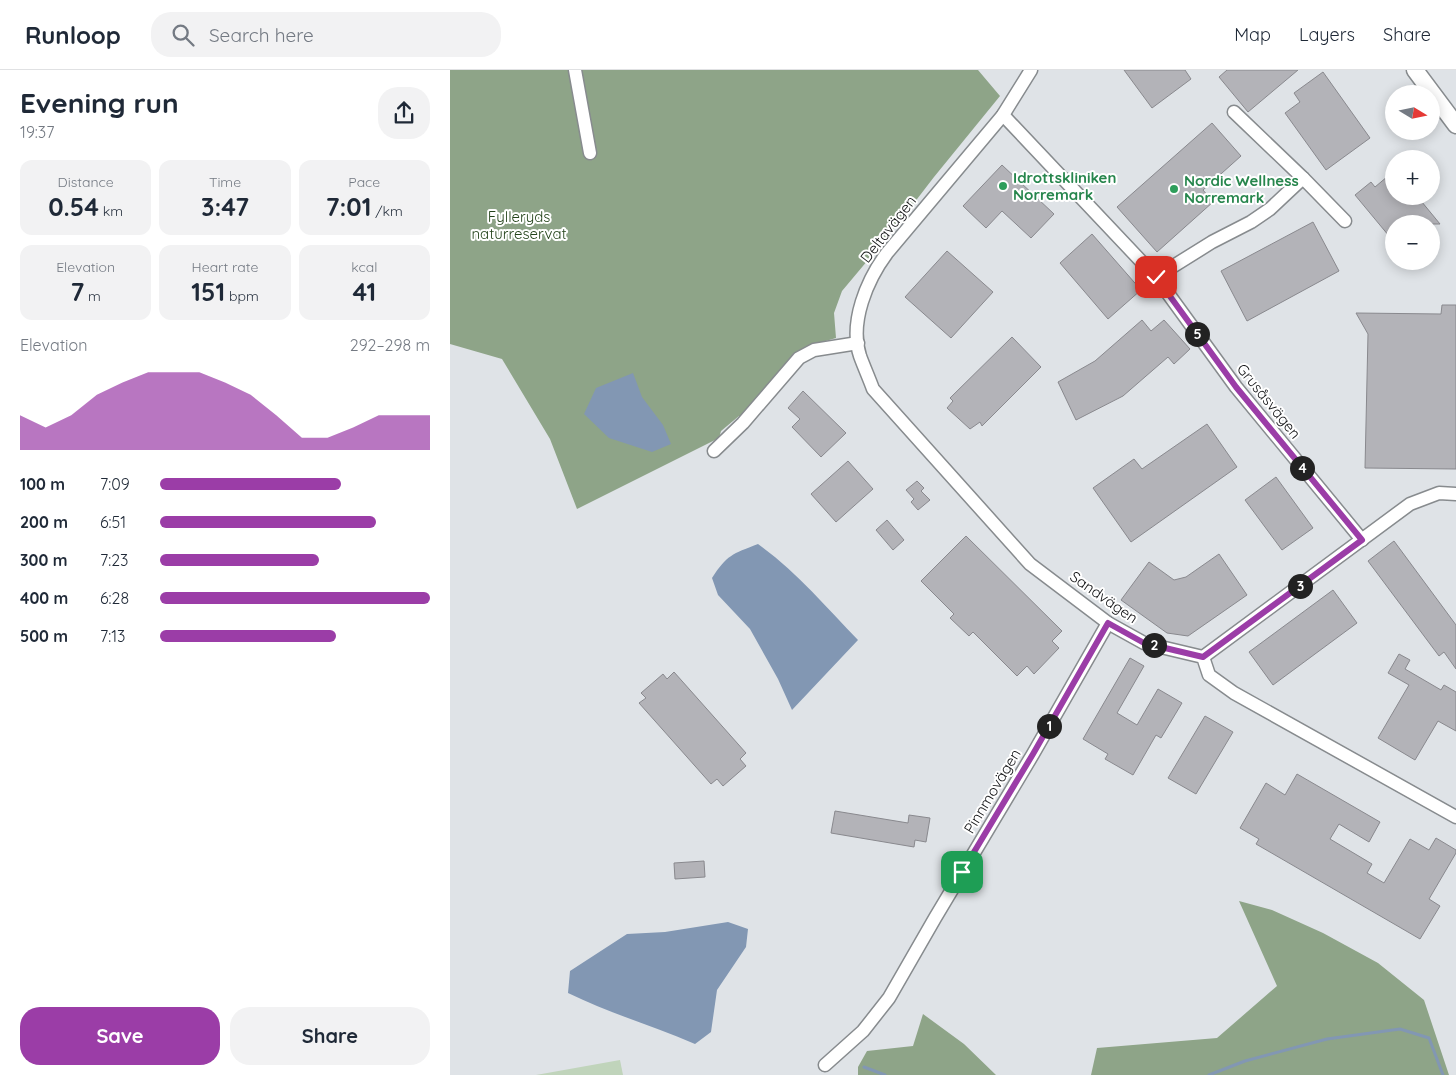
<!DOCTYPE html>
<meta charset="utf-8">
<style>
body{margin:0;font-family:Quicksand,sans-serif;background:#f2f2f3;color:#1f2937;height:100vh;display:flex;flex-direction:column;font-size:19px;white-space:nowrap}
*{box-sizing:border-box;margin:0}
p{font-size:16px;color:#747a83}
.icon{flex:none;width:28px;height:28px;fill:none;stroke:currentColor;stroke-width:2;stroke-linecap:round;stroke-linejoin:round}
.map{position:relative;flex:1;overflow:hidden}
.details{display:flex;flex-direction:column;background:#fff;width:450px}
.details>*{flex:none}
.needle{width:32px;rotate:100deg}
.buttons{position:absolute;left:935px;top:15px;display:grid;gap:10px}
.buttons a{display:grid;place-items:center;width:55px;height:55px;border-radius:50%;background:#fff;box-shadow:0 2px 12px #0003;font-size:25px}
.pin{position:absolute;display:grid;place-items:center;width:42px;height:42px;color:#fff;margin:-21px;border-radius:10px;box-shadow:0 2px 8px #0006}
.km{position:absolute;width:25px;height:25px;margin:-12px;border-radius:50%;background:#222;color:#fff;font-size:14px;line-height:25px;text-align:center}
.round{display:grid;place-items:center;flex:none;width:52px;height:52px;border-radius:20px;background:#f2f2f3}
.headline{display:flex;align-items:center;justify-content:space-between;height:85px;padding:0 20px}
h1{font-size:28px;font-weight:700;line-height:38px}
.stats{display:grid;grid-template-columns:repeat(3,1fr);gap:8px;height:85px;padding:5px 20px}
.stats div{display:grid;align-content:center;border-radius:12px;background:#f2f2f3;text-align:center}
.stats b{font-size:25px;font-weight:700}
.stats small{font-size:14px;font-weight:400}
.stats p{font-size:14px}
.chart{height:140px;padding:10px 20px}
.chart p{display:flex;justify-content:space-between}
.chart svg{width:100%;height:90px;margin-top:5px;fill:#9b3da7;opacity:.7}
.primary-button{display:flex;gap:10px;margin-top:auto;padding:10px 20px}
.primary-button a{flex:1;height:58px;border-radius:20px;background:#9b3da7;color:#fff;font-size:20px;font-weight:700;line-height:58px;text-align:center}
.primary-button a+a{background:#f2f2f3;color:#1f2937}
ul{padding:0 20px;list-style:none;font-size:16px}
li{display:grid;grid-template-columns:80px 60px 1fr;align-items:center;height:38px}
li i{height:12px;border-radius:6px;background:#9b3da7}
header{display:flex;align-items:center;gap:30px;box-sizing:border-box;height:70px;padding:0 25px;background:#fff;border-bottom:1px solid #e0e1e3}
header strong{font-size:24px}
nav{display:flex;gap:28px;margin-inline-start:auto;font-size:18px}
.search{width:350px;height:45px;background:#f2f2f3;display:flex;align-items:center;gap:12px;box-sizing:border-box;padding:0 18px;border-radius:20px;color:#747a83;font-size:19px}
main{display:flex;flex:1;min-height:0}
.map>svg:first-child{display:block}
.green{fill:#c0d4bb}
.forest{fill:#8ea488}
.water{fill:#8297b3}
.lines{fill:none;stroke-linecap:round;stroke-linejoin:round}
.stream{stroke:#8297b3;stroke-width:3}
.building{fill:#b3b3b8;stroke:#89898e}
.minor-casing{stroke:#878b8e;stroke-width:15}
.major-casing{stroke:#878b8e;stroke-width:19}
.minor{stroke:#fff;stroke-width:12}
.major{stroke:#fff;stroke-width:16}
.route-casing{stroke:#fff;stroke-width:10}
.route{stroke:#9b3da7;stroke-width:6}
.leisure-dot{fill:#2e9e5b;stroke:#fff;stroke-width:2}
.labels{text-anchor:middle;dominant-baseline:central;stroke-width:4;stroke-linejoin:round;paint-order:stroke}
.leisure-label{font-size:15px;font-weight:bold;fill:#27864d;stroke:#fff;text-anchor:start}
.park-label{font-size:15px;fill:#24441b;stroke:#fff}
.street-label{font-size:15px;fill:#111214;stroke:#fff}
</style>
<header>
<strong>Runloop</strong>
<div class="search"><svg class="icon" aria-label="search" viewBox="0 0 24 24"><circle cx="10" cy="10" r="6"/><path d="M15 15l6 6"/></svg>Search here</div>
<nav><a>Map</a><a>Layers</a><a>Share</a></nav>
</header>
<main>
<section class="details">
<div class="headline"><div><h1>Evening run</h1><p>19:37</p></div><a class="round"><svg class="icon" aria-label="share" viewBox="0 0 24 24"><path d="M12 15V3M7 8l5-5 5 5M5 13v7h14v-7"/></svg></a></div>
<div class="stats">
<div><p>Distance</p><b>0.54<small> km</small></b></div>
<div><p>Time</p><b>3:47</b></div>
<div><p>Pace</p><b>7:01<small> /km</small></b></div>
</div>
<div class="stats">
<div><p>Elevation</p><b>7<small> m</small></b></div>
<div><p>Heart rate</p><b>151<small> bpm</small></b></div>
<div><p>kcal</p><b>41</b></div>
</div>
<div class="chart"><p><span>Elevation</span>292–298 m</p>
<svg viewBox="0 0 160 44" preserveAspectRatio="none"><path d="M0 44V27L10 33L20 27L30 17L40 11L50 6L60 6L70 6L80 11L90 17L100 27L110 38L120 38L130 33L140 27L150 27L160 27V44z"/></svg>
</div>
<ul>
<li><b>100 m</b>7:09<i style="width:67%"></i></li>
<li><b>200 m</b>6:51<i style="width:80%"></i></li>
<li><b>300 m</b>7:23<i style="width:59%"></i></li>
<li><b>400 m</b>6:28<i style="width:100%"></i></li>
<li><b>500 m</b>7:13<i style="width:65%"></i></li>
</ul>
<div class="primary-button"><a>Save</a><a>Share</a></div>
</section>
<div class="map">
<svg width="1006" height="1005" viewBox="0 0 1006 1005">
<rect width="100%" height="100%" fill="#dfe3e7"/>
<path class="green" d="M170 990 173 1005H86Z"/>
<g class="forest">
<path d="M0 0H528L550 26 484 107 444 159 392 221 384 243 386 268 355 277 334 296 291 348 289 346 271 361 269 368 127 439 100 369 52 289 0 274Z"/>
<path d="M789 831 822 840 873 863 928 893 974 930 999 1005H641L647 978 767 968 827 916Z"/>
<path d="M473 944 514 974 546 1005H408V997L417 981 463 976Z"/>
</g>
<g class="water">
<path d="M183 303 192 327 213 355 221 374 202 382 159 368 134 344 146 318Z"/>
<path d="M308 474C346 501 376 537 408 570L342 640 328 609 300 559 268 525 262 508C277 485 282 484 308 474Z"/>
<path d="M278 852 298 859 296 877 267 920 261 962 245 974C203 956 159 943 118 923L120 901 177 864 215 862Z"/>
</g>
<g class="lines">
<g class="stream">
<path d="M414 997 435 1005"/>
<path d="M759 1005 795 991 877 969 950 959 979 968 993 1005"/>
</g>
</g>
<g class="building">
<path d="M674 0H735L741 9 702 38Z"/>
<path d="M777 0H848L798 42 769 7Z"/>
<path d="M873 2 920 68 876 100 835 43 850 32 844 23Z"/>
<path d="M762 53 791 86 753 120 763 132 707 182 667 137Z"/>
<path d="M552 95 604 144 581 168 552 141 536 158 513 136Z"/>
<path d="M944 101V126H967L990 154H944V172L905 125 921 112 925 117Z"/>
<path d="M863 152 889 201 797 251 771 201Z"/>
<path d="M642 164 691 220 658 249 610 193Z"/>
<path d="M497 181 543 222 501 268 455 227Z"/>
<path d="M992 235H1006V399L915 398 918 264 906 243 991 244Z"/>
<path d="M692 250 701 261 714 250 740 279 724 294 718 287 673 326 626 350 608 312 645 291Z"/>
<path d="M562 267 591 297 532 356 530 352 520 359 497 338 503 331 500 328Z"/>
<path d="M353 321 396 363 371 387 342 357 350 349 338 338Z"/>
<path d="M757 354 787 397 681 472 643 418 684 389 692 399Z"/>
<path d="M398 391 423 419 386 452 361 424Z"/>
<path d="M826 407 863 458 832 480 795 430Z"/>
<path d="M467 411 474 418 471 421 480 430 468 440 461 432 464 429 456 420Z"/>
<path d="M437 450 454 470 443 480 426 460Z"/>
<path d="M516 466 612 561 602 571 609 578 584 604 577 596 567 606 523 562 519 566 500 548 504 544 471 511Z"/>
<path d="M944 471 1006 555V599L994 582 989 586 918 491Z"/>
<path d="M769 484 797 525 738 566 717 563 671 530 699 492 724 510 736 507Z"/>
<path d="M883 520 907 553 823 615 799 582Z"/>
<path d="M949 584 960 590 955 599 991 620 994 615 1006 622V661L988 651 965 690 928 668 959 615 938 603Z"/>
<path d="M680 588 694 596 667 643 687 655 708 619 732 633 711 668 706 665 683 705 655 689 658 684 633 669Z"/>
<path d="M224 602 296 683 290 689 296 696 273 716 267 709 261 714 189 633 196 628 191 623 213 604 217 609Z"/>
<path d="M755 646 783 662 746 724 718 708Z"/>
<path d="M847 704 930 752 919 772 889 754 880 769 922 794 917 803 934 813 960 769 979 780 986 768 1006 780V783L979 829 990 836 970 869 806 774 809 769 790 758 816 713 835 725Z"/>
<path d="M385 741 458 753 459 745 480 748 476 772 465 770 464 777 381 763Z"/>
<path d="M254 791 255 807 225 809 224 793Z"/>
</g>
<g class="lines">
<defs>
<g id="minor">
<path d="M125 0 140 83"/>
<path d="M581 0 553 45 437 183C417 210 399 252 410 286 414 297 419 308 423 319L580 494 658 553 694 573 753 587 759 605 784 623 1006 747"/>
<path d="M784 42 853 108 895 151"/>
<path d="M553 45 706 207 786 317 912 470"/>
<path d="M706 207 762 172 801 152 820 139 853 108"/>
<path d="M264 381 293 353 349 288 364 280 408 273"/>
<path d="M753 587 960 434 989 423 1006 424"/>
<path d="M375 995 413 961 439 928 485 848 583 684 658 553"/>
</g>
<path id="major" d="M965 0 1006 55"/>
</defs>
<use href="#minor" class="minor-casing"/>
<use href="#major" class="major-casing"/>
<use href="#minor" class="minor"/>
<use href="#major" class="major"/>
</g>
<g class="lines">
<defs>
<path id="route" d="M512 802 583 684 658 553 694 573 753 587 912 470 786 317 706 207"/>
</defs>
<use href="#route" class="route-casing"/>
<use href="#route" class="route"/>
</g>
<g class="leisure-dot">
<circle cx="553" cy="116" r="5"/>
<circle cx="724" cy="119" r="5"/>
</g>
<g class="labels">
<g class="leisure-label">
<text x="563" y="107">Idrottskliniken<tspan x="563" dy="17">Norremark</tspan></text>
<text x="734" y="110">Nordic Wellness<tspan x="734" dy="17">Norremark</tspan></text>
</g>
<g class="park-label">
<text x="69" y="146">Fylleryds<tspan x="69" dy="17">naturreservat</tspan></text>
</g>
<g class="street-label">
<text transform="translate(438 159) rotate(-52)">Deltavägen</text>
<text transform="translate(819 331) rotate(51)">Grusåsvägen</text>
<text transform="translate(654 527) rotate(35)">Sandvägen</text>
<text transform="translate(542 721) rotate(-59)">Pinnmovägen</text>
</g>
</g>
</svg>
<div class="buttons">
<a><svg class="needle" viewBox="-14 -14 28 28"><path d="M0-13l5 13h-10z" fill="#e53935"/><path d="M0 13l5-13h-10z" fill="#747a83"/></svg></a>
<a>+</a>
<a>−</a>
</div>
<div class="pin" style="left:512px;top:802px;background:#1e9e55"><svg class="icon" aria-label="arrive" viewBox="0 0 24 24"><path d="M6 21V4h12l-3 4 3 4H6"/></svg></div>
<div class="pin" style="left:706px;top:207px;background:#d93025"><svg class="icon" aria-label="check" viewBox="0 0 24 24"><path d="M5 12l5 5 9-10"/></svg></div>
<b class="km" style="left:599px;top:656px">1</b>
<b class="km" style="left:704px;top:575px">2</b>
<b class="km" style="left:850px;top:516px">3</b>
<b class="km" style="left:852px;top:398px">4</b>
<b class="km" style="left:747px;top:264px">5</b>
</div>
</main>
